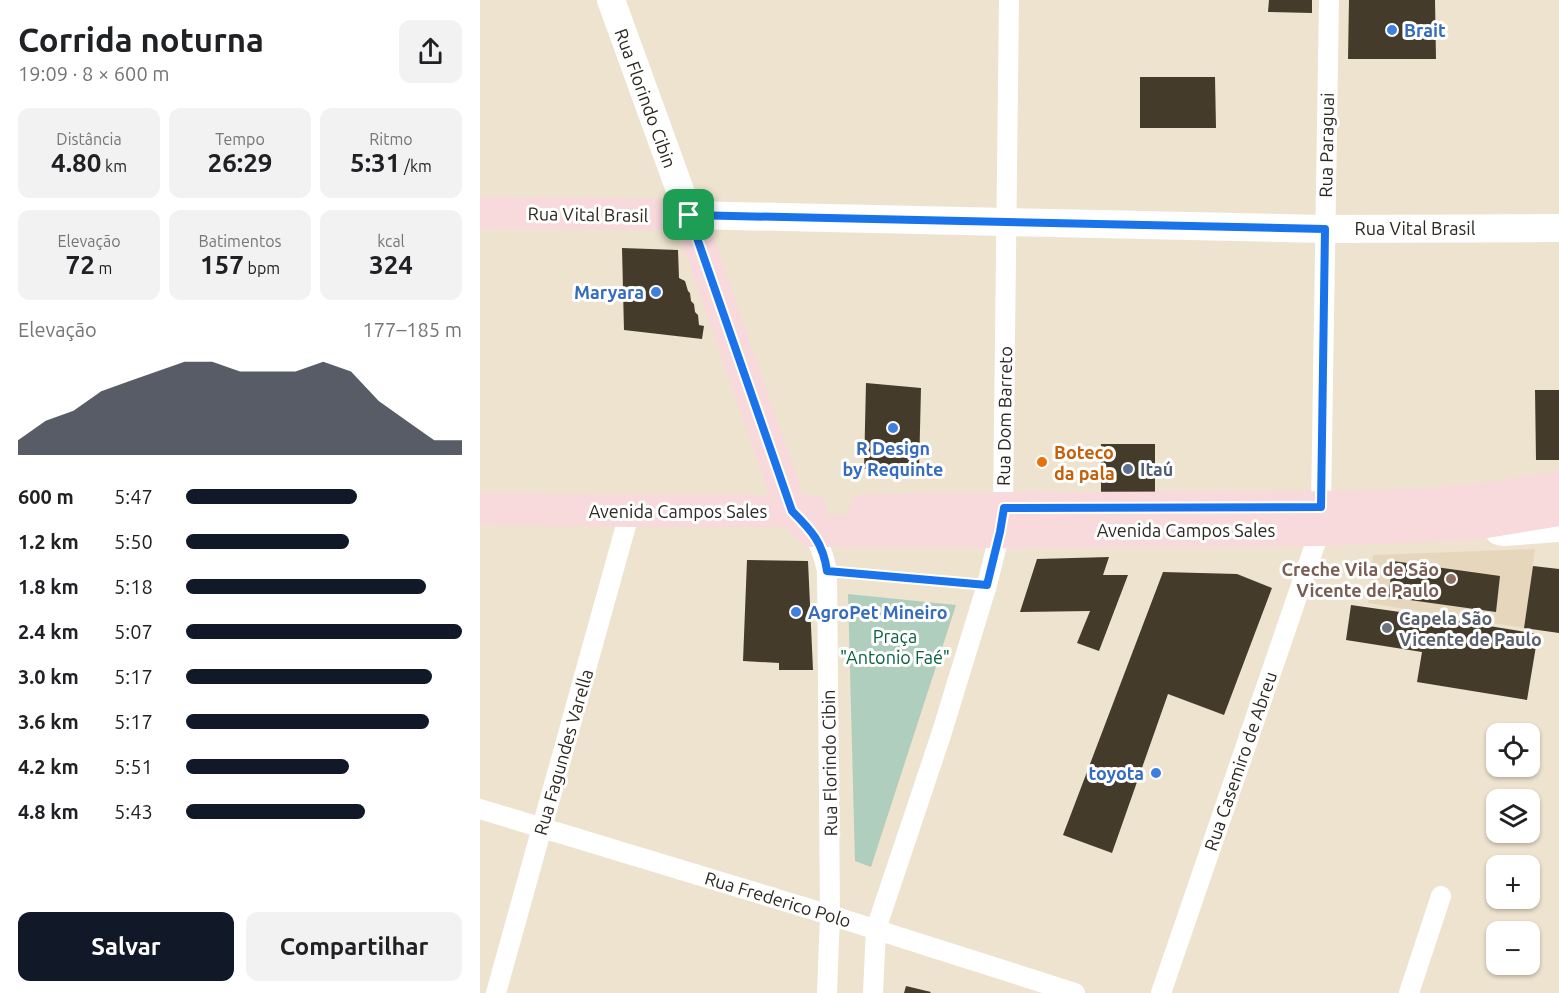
<!DOCTYPE html>
<html lang="pt">
<meta charset="utf-8">
<style>
body{margin:0;font-family:Ubuntu,sans-serif;background:#f2f2f2;color:#202124;height:100vh;display:flex;flex-direction:column;font-size:22px;white-space:nowrap}
*{box-sizing:border-box;margin:0}
p{font-size:20px;color:#757577}
.icon{flex:none;width:33px;height:33px;fill:none;stroke:currentColor;stroke-width:2;stroke-linecap:round;stroke-linejoin:round}
.map{position:relative;flex:1;overflow:hidden}
.drawer{display:flex;flex-direction:column;background:#fff;width:480px}
.drawer>*{flex:none}
.fabs{position:absolute;left:1006px;top:723px;display:grid;gap:12px}
.fabs a{display:grid;place-items:center;width:54px;height:54px;border-radius:12px;background:#fff;box-shadow:0 2px 4px #0004;font-size:30px}
.pin{position:absolute;display:grid;place-items:center;width:51px;height:51px;color:#fff;margin:-26px;border-radius:12px;box-shadow:0 3px 9px #0006}
.round{display:grid;place-items:center;flex:none;width:63px;height:63px;border-radius:12px;background:#f2f2f2}
.summary{display:flex;align-items:center;justify-content:space-between;height:102px;padding:0 18px}
h1{font-size:33px;font-weight:600;line-height:45px}
.metrics{display:grid;grid-template-columns:repeat(3,1fr);gap:9px;height:102px;padding:6px 18px}
.metrics div{display:grid;align-content:center;border-radius:12px;background:#f2f2f2;text-align:center}
.metrics b{font-size:26px;font-weight:600}
.metrics small{font-size:16px;font-weight:400}
.metrics p{font-size:16px}
.chart{height:168px;padding:12px 18px}
.chart p{display:flex;justify-content:space-between}
.chart svg{width:100%;height:108px;margin-top:6px;fill:#111827;opacity:.7}
.action{display:flex;gap:12px;margin-top:auto;padding:12px 18px}
.action a{flex:1;height:69px;border-radius:12px;background:#111827;color:#fff;font-size:24px;font-weight:600;line-height:69px;text-align:center}
.action a+a{background:#f2f2f2;color:#202124}
ul{padding:0 18px;list-style:none;font-size:20px}
li{display:grid;grid-template-columns:96px 72px 1fr;align-items:center;height:45px}
li i{height:15px;border-radius:8px;background:#111827}
main{display:flex;flex:1;min-height:0}
.map>svg:first-child{display:block}
.built{fill:#e6d7bc}
.green{fill:#b0cebd}
.building{fill:#443b2b}
.lines{fill:none;stroke-linecap:round;stroke-linejoin:round}
.lane{stroke:#fff;stroke-width:10}
.street{stroke:#fff;stroke-width:20}
.secondary{stroke:#fff;stroke-width:28}
.primary{stroke:#f8d9dc;stroke-width:32}
.route-casing{stroke:#fff;stroke-width:12}
.route{stroke:#1a73e8;stroke-width:8}
.shop-dot{fill:#3f7fe0;stroke:#fff;stroke-width:2}
.food-dot{fill:#e8710a;stroke:#fff;stroke-width:2}
.service-dot{fill:#5c6f8a;stroke:#fff;stroke-width:2}
.education-dot{fill:#8d6e63;stroke:#fff;stroke-width:2}
.worship-dot{fill:#6b7280;stroke:#fff;stroke-width:2}
.labels{text-anchor:middle;dominant-baseline:central;stroke-width:6;stroke-linejoin:round;paint-order:stroke}
.shop-label{font-size:18px;font-weight:bold;fill:#366cbe;stroke:#fff;text-anchor:start}
.street-label{font-size:18px;fill:#2c2820;stroke:#fff}
.food-label{font-size:18px;font-weight:bold;fill:#c56008;stroke:#fff;text-anchor:start}
.service-label{font-size:18px;font-weight:bold;fill:#4e5e75;stroke:#fff;text-anchor:start}
.education-label{font-size:18px;font-weight:bold;fill:#785e54;stroke:#fff;text-anchor:end}
.worship-label{font-size:18px;font-weight:bold;fill:#5b616d;stroke:#fff;text-anchor:start}
.park-label{font-size:18px;fill:#0a603f;stroke:#fff}
</style>
<main>
<section class="drawer">
<div class="summary"><div><h1>Corrida noturna</h1><p>19:09 · 8 × 600 m</p></div><a class="round"><svg class="icon" aria-label="share" viewBox="0 0 24 24"><path d="M12 15V3M7 8l5-5 5 5M5 13v7h14v-7"/></svg></a></div>
<div class="metrics">
<div><p>Distância</p><b>4.80<small> km</small></b></div>
<div><p>Tempo</p><b>26:29</b></div>
<div><p>Ritmo</p><b>5:31<small> /km</small></b></div>
</div>
<div class="metrics">
<div><p>Elevação</p><b>72<small> m</small></b></div>
<div><p>Batimentos</p><b>157<small> bpm</small></b></div>
<div><p>kcal</p><b>324</b></div>
</div>
<div class="chart"><p><span>Elevação</span>177–185 m</p>
<svg viewBox="0 0 160 44" preserveAspectRatio="none"><path d="M0 44V38L10 30L20 26L30 18L40 14L50 10L60 6L70 6L80 10L90 10L100 10L110 6L120 10L130 22L140 30L150 38L160 38V44z"/></svg>
</div>
<ul>
<li><b>600 m</b>5:47<i style="width:62%"></i></li>
<li><b>1.2 km</b>5:50<i style="width:59%"></i></li>
<li><b>1.8 km</b>5:18<i style="width:87%"></i></li>
<li><b>2.4 km</b>5:07<i style="width:100%"></i></li>
<li><b>3.0 km</b>5:17<i style="width:89%"></i></li>
<li><b>3.6 km</b>5:17<i style="width:88%"></i></li>
<li><b>4.2 km</b>5:51<i style="width:59%"></i></li>
<li><b>4.8 km</b>5:43<i style="width:65%"></i></li>
</ul>
<div class="action"><a>Salvar</a><a>Compartilhar</a></div>
</section>
<div class="map">
<svg width="1079" height="993" viewBox="0 0 1079 993">
<rect width="100%" height="100%" fill="#eee3cf"/>
<path class="built" d="M1055 549 1044 628 888 603 893 555Z"/>
<path class="green" d="M368 594 476 605 391 867 375 861Z"/>
<g class="building">
<path d="M789 0H832V13L788 12Z"/>
<path d="M869 0H955L956 59H868Z"/>
<path d="M660 77H735L736 128H660Z"/>
<path d="M142 248 198 250 199 278 205 281 208 291 210 293 211 301 214 304 215 312 218 315 219 325 224 326 222 339 144 330Z"/>
<path d="M386 383 441 388 439 471 384 469Z"/>
<path d="M1055 390H1079V460H1056Z"/>
<rect x="621" y="444" width="54" height="51"/>
<path d="M629 557 623 575H648L619 651 597 643 610 611 540 612 557 559Z"/>
<path d="M267 560 328 561 333 670H299V663L263 661Z"/>
<path d="M913 561 1020 576 1016 612 908 597Z"/>
<path d="M1053 566 1079 569V633L1044 628Z"/>
<path d="M683 572 757 574 792 588 744 715 688 694 632 853 583 835Z"/>
<path d="M871 605 948 616 1058 634 1047 700 937 682 942 652 866 640Z"/>
<path d="M426 986 451 992 450 993H424Z"/>
</g>
<g class="lines">
<path class="lane" d="M347 571 507 585"/>
<g class="street">
<path d="M841 507 849 0"/>
<path d="M332 531C340 544 344 556 347 571L350 915 347 993"/>
<path d="M0 809 350 915 595 993"/>
<path d="M16 993 150 511"/>
<path d="M393 993 396 929 461 735 507 585 520 532 523 508 529 0"/>
<path d="M681 993 840 530"/>
<path d="M929 993 961 896"/>
</g>
<g class="secondary">
<path d="M131 0 209 215 845 229 1079 228"/>
<path d="M1019 531 1024 532 1079 528"/>
</g>
<g class="primary">
<path d="M0 212 209 215 312 511 332 531 520 532 840 530 994 524 1079 510"/>
<path d="M0 509 150 511H332"/>
<path d="M385 510 523 508 841 507 949 504 1013 498 1079 487"/>
</g>
</g>
<g class="lines">
<defs>
<path id="route" d="M209 215 845 229 841 507 524 508 520 532 507 585 347 571C343 543 332 531 312 511Z"/>
</defs>
<use href="#route" class="route-casing"/>
<use href="#route" class="route"/>
</g>
<g class="shop-dot">
<circle cx="912" cy="30" r="6"/>
<circle cx="176" cy="292" r="6"/>
<circle cx="413" cy="428" r="6"/>
<circle cx="316" cy="612" r="6"/>
<circle cx="676" cy="773" r="6"/>
</g>
<circle class="food-dot" cx="562" cy="462" r="6"/>
<circle class="service-dot" cx="648" cy="469" r="6"/>
<circle class="education-dot" cx="971" cy="579" r="6"/>
<circle class="worship-dot" cx="907" cy="628" r="6"/>
<g class="labels">
<g class="shop-label">
<text x="924" y="30">Brait</text>
<text x="164" y="292" text-anchor="end">Maryara</text>
<text x="413" y="448" text-anchor="middle">R Design<tspan x="413" dy="21">by Requinte</tspan></text>
<text x="328" y="612">AgroPet Mineiro</text>
<text x="664" y="773" text-anchor="end">toyota</text>
</g>
<g class="street-label">
<text transform="translate(166 98) rotate(70)">Rua Florindo Cibin</text>
<text transform="translate(846 145) rotate(-89)">Rua Paraguai</text>
<text transform="translate(108 214) rotate(1)">Rua Vital Brasil</text>
<text x="935" y="228">Rua Vital Brasil</text>
<text transform="translate(524 416) rotate(-89)">Rua Dom Barreto</text>
<text x="198" y="511">Avenida Campos Sales</text>
<text x="706" y="530">Avenida Campos Sales</text>
<text transform="translate(83 752) rotate(-74)">Rua Fagundes Varella</text>
<text transform="translate(760 761) rotate(-71)">Rua Casemiro de Abreu</text>
<text transform="translate(349 763) rotate(-91)">Rua Florindo Cibin</text>
<text transform="translate(298 899) rotate(17)">Rua Frederico Polo</text>
</g>
<g class="food-label">
<text x="574" y="452">Boteco<tspan x="574" dy="21">da pala</tspan></text>
</g>
<g class="service-label">
<text x="660" y="469">Itaú</text>
</g>
<g class="education-label">
<text x="959" y="569">Creche Vila de São<tspan x="959" dy="21">Vicente de Paulo</tspan></text>
</g>
<g class="worship-label">
<text x="919" y="618">Capela São<tspan x="919" dy="21">Vicente de Paulo</tspan></text>
</g>
<g class="park-label">
<text x="415" y="636">Praça<tspan x="415" dy="21">"Antonio Faé"</tspan></text>
</g>
</g>
</svg>
<div class="fabs">
<a><svg class="icon" aria-label="locate" viewBox="0 0 24 24"><circle cx="12" cy="12" r="6"/><path d="M12 2v4M12 18v4M2 12h4M18 12h4"/></svg></a>
<a><svg class="icon" aria-label="layers" viewBox="0 0 24 24"><path d="M12 4l9 5-9 5-9-5zM3 14l9 5 9-5"/></svg></a>
<a>+</a>
<a>−</a>
</div>
<div class="pin" style="left:209px;top:215px;background:#1e9e55"><svg class="icon" aria-label="arrive" viewBox="0 0 24 24"><path d="M6 21V4h12l-3 4 3 4H6"/></svg></div>
</div>
</main>
